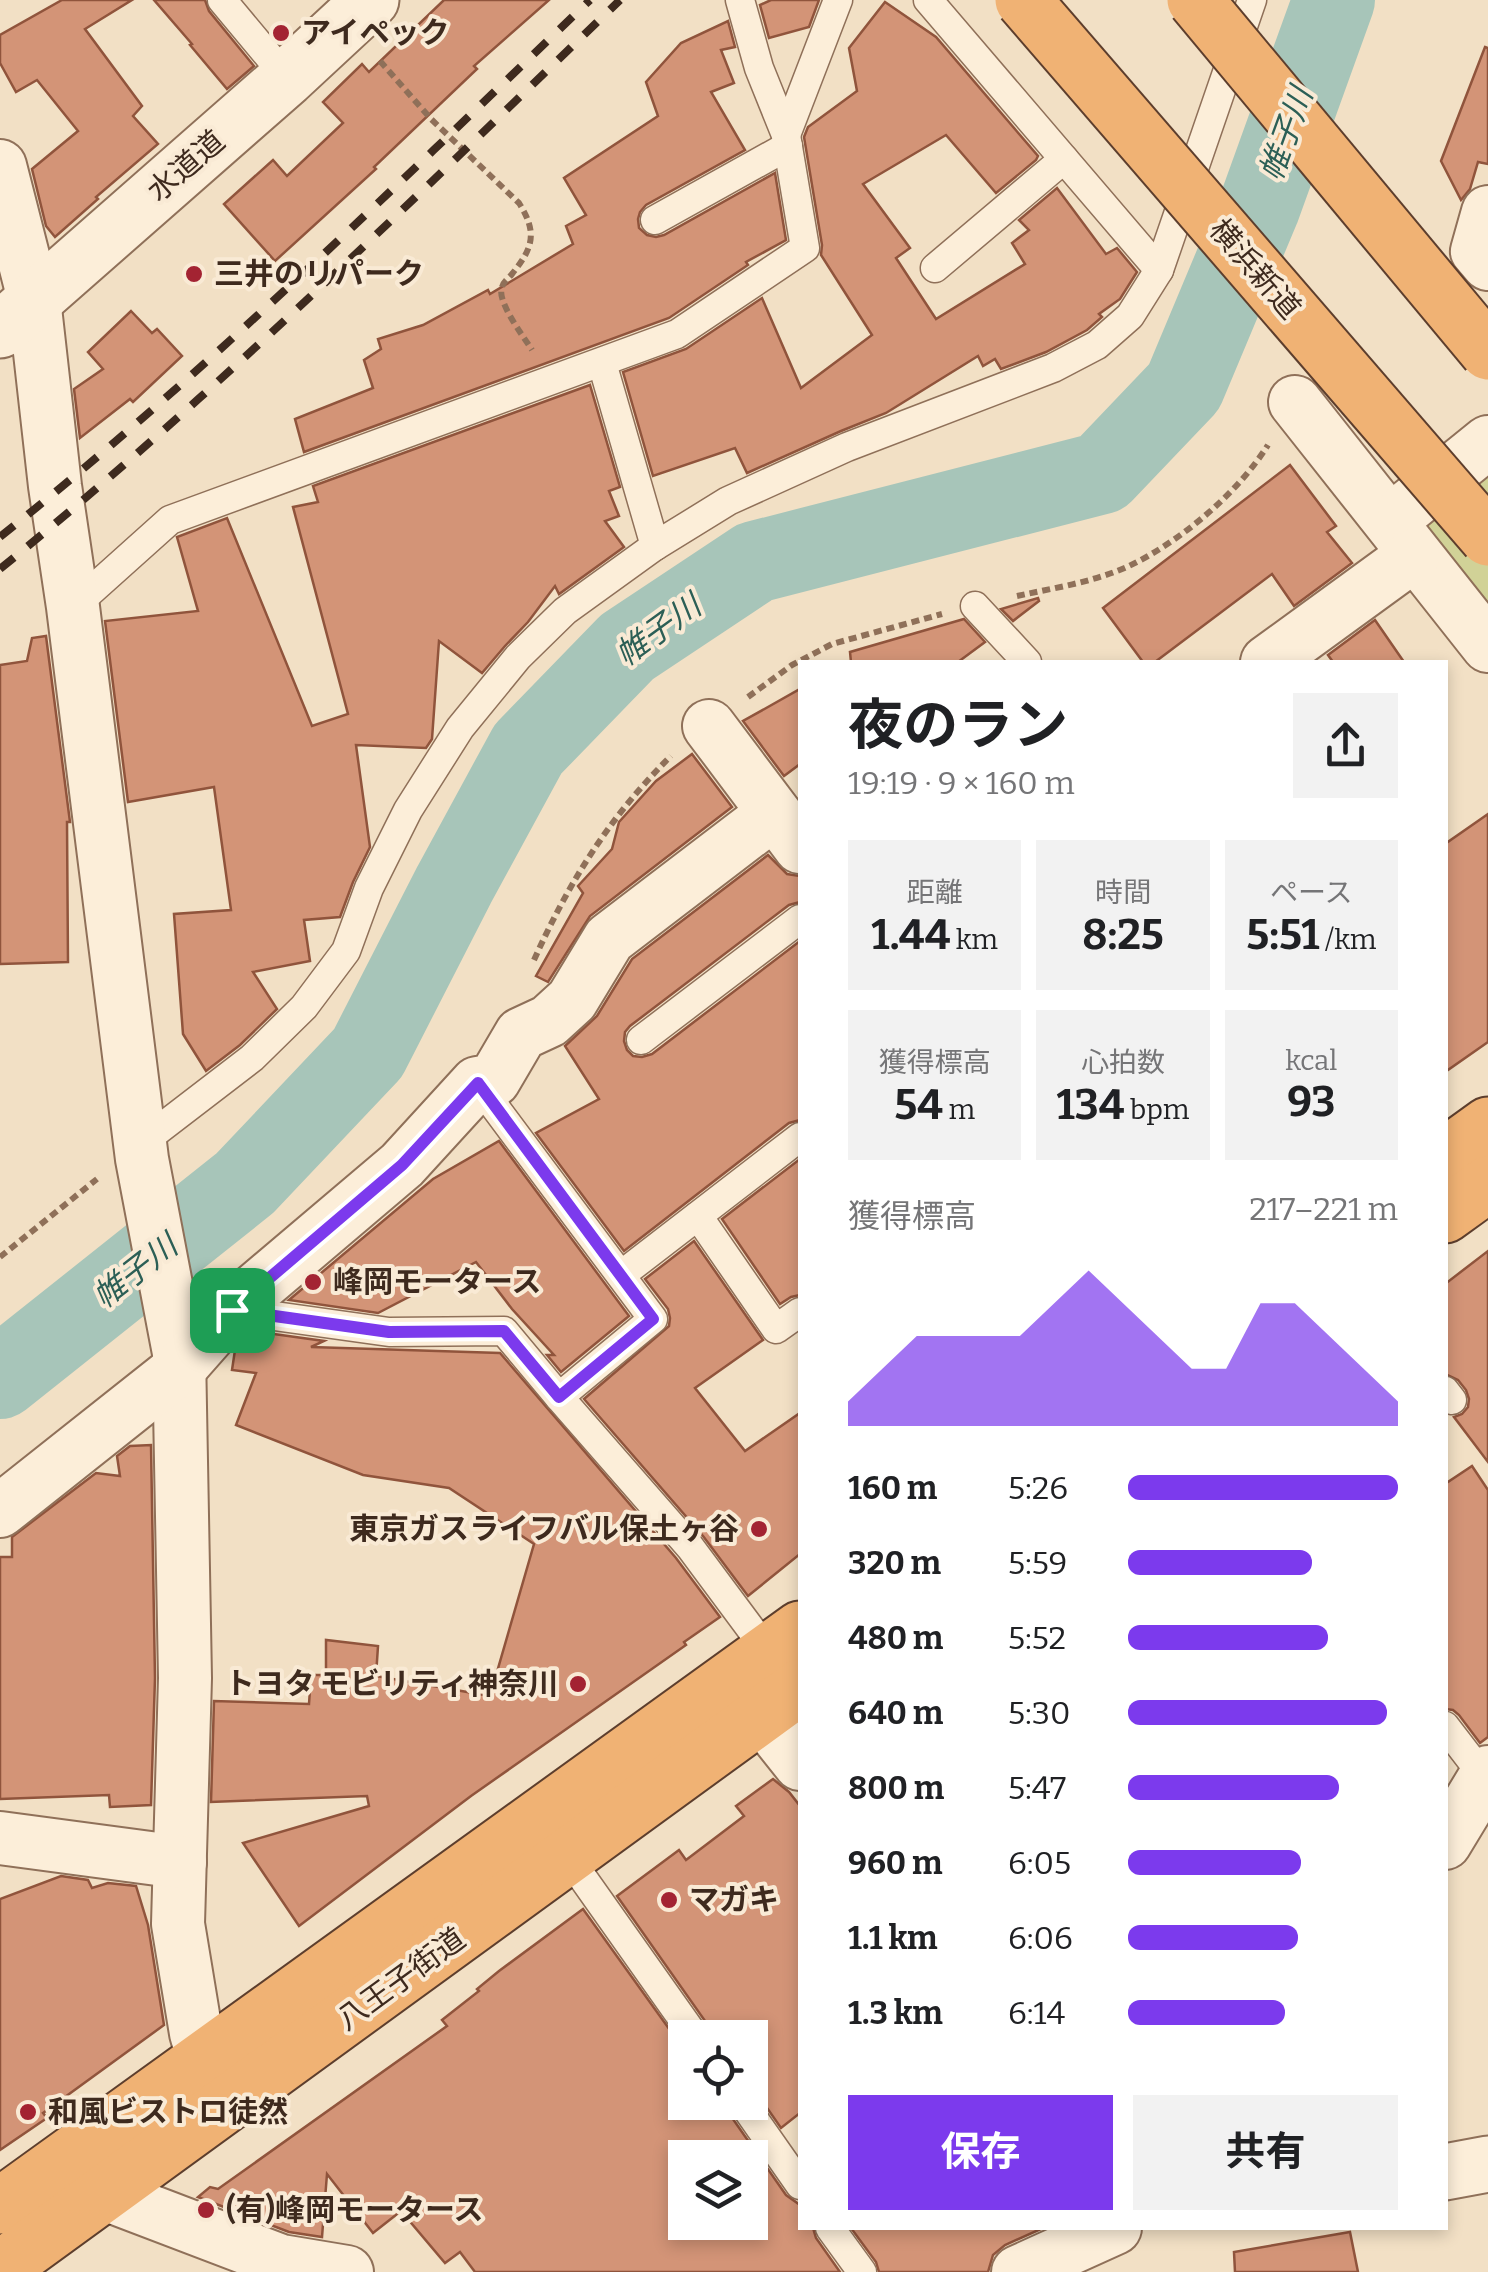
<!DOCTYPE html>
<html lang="ja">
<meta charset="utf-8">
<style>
body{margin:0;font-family:Bitter,"Noto Sans JP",serif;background:#f2f2f2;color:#202124;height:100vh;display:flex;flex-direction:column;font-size:38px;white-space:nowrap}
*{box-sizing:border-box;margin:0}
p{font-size:32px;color:#757577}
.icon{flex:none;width:55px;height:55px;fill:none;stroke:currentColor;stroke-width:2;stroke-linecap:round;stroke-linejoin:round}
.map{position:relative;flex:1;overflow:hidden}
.details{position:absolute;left:798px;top:660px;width:650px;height:1570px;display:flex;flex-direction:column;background:#fff;border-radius:0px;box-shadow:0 5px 15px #0003}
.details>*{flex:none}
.controls{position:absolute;left:668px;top:2020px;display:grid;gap:20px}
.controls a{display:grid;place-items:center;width:100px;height:100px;border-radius:0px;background:#fff;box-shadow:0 5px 15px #0003;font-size:50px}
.pin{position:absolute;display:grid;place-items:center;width:85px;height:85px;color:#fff;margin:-42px;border-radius:20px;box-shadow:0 5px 15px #0006}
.round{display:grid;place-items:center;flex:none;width:105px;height:105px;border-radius:0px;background:#f2f2f2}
.head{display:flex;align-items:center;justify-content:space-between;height:170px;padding:0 50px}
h1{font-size:55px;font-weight:700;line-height:75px}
.figures{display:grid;grid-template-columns:repeat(3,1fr);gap:15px;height:170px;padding:10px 50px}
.figures div{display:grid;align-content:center;border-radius:0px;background:#f2f2f2;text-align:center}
.figures b{font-size:42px;font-weight:700}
.figures small{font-size:28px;font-weight:400}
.figures p{font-size:28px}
.chart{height:280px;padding:20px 50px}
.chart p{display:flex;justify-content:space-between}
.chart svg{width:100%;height:180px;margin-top:10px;fill:#7c3aed;opacity:.7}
.action{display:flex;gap:20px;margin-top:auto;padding:20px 50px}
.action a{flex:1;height:115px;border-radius:0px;background:#7c3aed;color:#fff;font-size:40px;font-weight:700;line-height:115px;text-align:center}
.action a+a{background:#f2f2f2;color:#202124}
ul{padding:0 50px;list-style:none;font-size:32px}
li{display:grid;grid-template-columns:160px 120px 1fr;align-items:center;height:75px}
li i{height:25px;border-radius:12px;background:#7c3aed}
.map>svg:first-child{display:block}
.green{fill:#d1d297}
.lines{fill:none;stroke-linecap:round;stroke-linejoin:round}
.river{stroke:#a7c5b9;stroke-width:82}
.building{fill:#d39477;stroke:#90543c;stroke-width:2.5;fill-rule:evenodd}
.service-casing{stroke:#8f7059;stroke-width:31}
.minor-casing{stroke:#8f7059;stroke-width:56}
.tertiary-casing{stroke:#8f7059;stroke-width:59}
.trunk-casing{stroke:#5d3e2d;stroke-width:59}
.path{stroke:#8f7059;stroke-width:6;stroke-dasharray:8 5;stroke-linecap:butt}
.service{stroke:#fceed9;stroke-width:28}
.minor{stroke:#fceed9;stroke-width:52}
.tertiary{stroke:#fceed9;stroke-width:55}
.trunk{stroke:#f0b274;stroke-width:55}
.rail{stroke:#3e2a1e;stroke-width:8;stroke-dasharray:18 18;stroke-linecap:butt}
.trunk-bridge-casing{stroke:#5d3e2d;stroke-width:59;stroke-linecap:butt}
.trunk-bridge{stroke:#f0b274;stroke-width:55}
.route-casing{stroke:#fff;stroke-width:20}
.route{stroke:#7c3aed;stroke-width:12}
.poi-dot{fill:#a32332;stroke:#f9ead5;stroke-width:4}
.labels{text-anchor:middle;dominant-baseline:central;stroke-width:8;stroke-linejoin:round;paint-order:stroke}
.poi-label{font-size:30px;font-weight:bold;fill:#3e2a1e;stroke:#f9ead5;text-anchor:start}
.street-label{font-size:30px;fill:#3e2a1e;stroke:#f9ead5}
.water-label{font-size:32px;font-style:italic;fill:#2c5f56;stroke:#f9ead5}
</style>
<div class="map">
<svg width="1488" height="2272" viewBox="0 0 1488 2272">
<rect width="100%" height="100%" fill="#f2e0c5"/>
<path class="green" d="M1488 468V614L1411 525Z"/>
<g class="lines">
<path class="river" d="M0 1378 245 1183 368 1053 454 885 528 749 627 647 755 562 1102 473 1184 387 1259 208 1334 0"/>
</g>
<g class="building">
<path d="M62 0H132L85 29 142 106 133 116 158 144 96 197 98 199 55 237 46 226 32 169 78 131 37 80 16 92 0 63V35Z"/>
<path d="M154 0H205L209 11 254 66 227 89 190 45 192 44Z"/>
<path d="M444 0H549L474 66 477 69 374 167 376 169 275 261 224 204 273 160 287 176 343 123 323 102 362 64 369 72Z"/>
<path d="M771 0H819L809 27 769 38 760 5Z"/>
<path d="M885 2 936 37 1038 156 1036 160 996 193 946 135 863 184 910 248 896 258 936 319 1025 264 1012 243 1029 230 1019 220 1057 188 1106 254 1117 248 1137 272 1120 299 1099 314 1102 317 1087 330 1046 352 1001 369 995 359 983 366 978 356 886 413 841 431 747 473 735 448 653 476 623 372 686 349 762 298 801 388 872 335 821 255 822 245 804 137 808 127 857 91 849 48Z"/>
<path d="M728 21 735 47 721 50 734 83 711 92 745 150 646 205 640 212 638 219 639 228 647 235 656 237 664 235 775 173 786 240 746 262 748 265 669 318 304 452 295 419 373 388 364 360 381 349 378 339 423 325 488 290 490 294 573 244 566 226 586 215 564 178 658 116 646 82 681 43Z"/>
<path d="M1485 47 1488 48V164L1478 162 1470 189 1461 200 1441 161Z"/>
<path d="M131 311 152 333 157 329 182 356 133 402 130 399 80 438 74 389 103 369 88 352Z"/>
<path d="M590 385 620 487 609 491 619 516 605 521 624 547 559 594 555 586 528 622 505 646 482 673 439 641 432 739 426 748 356 745 370 847 353 882 340 917 304 920 310 961 253 972 277 1009 240 1045 206 1071 183 1034 174 914 231 910 214 787 128 802 105 621 198 611 177 537 227 518 312 726 348 714 293 507 318 502 313 486Z"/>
<path d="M1290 465 1336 526 1327 532 1352 563 1294 606 1272 574 1155 662H1143L1103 608Z"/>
<path d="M1038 598 1039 601 1013 621 1001 609Z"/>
<path d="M964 619 985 642 958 662H851L850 652Z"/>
<path d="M1375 620 1404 662H1333L1328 655Z"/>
<path d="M46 636 70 822H67L68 962 0 964V665L27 661 32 638Z"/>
<path d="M800 689V764L784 776 743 721Z"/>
<path d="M692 754 732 807 590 916 548 982 536 976 583 893 578 886 612 849 619 822 656 781Z"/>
<path d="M1488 814V1042L1445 1072V844Z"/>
<path d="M768 855 787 874 800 876V902L789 905 630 1026 625 1032 624 1041 627 1050 633 1056 642 1057 652 1054 800 941V1120L789 1123 624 1251 536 1133 599 1099 565 1046 597 1016 632 959Z"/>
<path d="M499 1141 629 1316 561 1372 547 1355H554L512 1309 476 1262 378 1313 289 1300 433 1179Z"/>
<path d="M800 1159V1295L791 1297 780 1304 722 1219Z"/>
<path d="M694 1241 763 1340 695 1388 745 1451 800 1413V1554L748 1596 703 1536 584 1399 669 1326 670 1318 668 1309 645 1279Z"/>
<path d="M1488 1251V1462L1454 1417 1462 1414 1468 1407 1469 1399 1466 1390 1458 1380 1445 1374V1284Z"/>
<path d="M253 1331 324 1341 311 1347 500 1353 676 1558 720 1617 684 1642 686 1645 471 1796 299 1926 243 1843 369 1806 367 1796 211 1802 214 1701 309 1704 311 1675H326V1640L378 1646 376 1676 490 1696 534 1544 449 1488 363 1475 236 1425 256 1373 232 1370 235 1350Z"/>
<path d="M151 1445 155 1678 151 1805 110 1807 109 1795 0 1799V1557H12V1537L96 1473 120 1476 117 1456 130 1446Z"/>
<path d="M1472 1466 1488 1490V1737L1480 1743 1459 1715 1453 1710 1445 1709V1484Z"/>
<path d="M773 1779 789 1792 800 1806V2113L781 2128 756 2092 750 2087V2038H713L710 2028 617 1896 679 1850 686 1860 744 1816 736 1806Z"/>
<path d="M61 1876 88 1880 92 1888 108 1883 136 1886 148 1925 164 2025 43 2113 47 2118 0 2150V1899Z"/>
<path d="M583 1909 685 2051V2102H725L728 2112 786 2195 800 2205V2228H813L816 2238 840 2272H475L460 2252 445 2263 401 2211 373 2233 327 2174 322 2237 289 2232 198 2197 210 2187 218 2189 447 2026 442 2020 479 1991 477 1989 499 1971ZM685 2158H750V2222H685Z"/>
<path d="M851 2228H1043L1005 2245 993 2255 988 2272H879L876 2262Z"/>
<path d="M1350 2232 1358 2272H1235L1234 2252Z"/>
</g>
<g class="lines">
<defs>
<g id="service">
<path d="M222 0 287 78"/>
<path d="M928 0 1159 270"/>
<path d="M786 135 838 0"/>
<path d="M655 220 788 146"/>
<path d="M935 268 1064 159"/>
<path d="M602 363 655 546"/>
<path d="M975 606 1027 662"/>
<path d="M73 607 170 520 677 334 805 248 786 135 759 68 740 0"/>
<path d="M641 1040 800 919"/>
<path d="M477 1083 653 1319 559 1397"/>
<path d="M140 1144 252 1058 304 1007 346 951 369 888 408 810 460 728 518 657 565 611 655 546 728 501 847 447 1053 368 1097 345 1130 316 1159 270 1252 0"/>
<path d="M698 1216 776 1329 800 1312"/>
<path d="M621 1275 800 1137"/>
<path d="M231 1310 389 1332 504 1331 559 1397 690 1547 768 1652"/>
<path d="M1445 1391 1452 1400"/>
<path d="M1445 1726 1485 1778"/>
<path d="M568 1857 696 2038"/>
<path d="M742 2102 800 2185"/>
<path d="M830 2228 862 2272"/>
</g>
<g id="minor">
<path d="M0 166 34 299 55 486 73 607 142 1159 179 1353 185 1678 178 1924 196 2033 203 2058"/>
<path d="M1488 212 1477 251 1488 264"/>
<path d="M1295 402 1488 646"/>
<path d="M1404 510 1488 442"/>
<path d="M1267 662 1414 555"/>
<path d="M709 726 800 847"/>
<path d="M0 1511 179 1369 231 1310 402 1165 477 1083 494 1080 521 1034 549 1021 572 1000 609 939 774 813"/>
<path d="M766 1674 761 1715 800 1764"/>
<path d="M0 1838 180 1862"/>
<path d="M1445 1843 1488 1772"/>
<path d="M105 2194 281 2261 347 2272"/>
<path d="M1018 2272 1115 2228"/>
</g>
<g id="tertiary">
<path d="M0 330 287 78 371 0"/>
<path d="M1445 2172 1488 2164"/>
</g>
<g id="trunk">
<path d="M1445 1156 1488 1125"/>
<path d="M1445 1215 1488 1184"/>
<path d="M0 2206 800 1629"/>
<path d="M0 2269 800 1687"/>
</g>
</defs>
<use href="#service" class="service-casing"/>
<use href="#minor" class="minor-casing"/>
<use href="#tertiary" class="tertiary-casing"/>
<use href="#trunk" class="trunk-casing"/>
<g class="path">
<path d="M380 61 431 119 519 203C538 233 533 248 512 274 508 279 503 282 502 287 496 301 524 337 532 350"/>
<path d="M1017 596C1054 588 1094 582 1129 566 1181 541 1237 494 1268 445"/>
<path d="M748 697 792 665 832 644 942 614"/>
<path d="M534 960C569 882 610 816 671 756"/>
<path d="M0 1257 97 1179"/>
</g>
<use href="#service" class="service"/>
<use href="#minor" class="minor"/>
<use href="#tertiary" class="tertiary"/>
<use href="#trunk" class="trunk"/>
<g class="rail">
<path d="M0 537C208 371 398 184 590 0"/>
<path d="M0 569C218 392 418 195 620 0"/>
</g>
<defs>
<g id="trunk-bridge">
<path d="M1023 0 1488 538"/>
<path d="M1195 0 1488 352"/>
</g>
</defs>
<use href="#trunk-bridge" class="trunk-bridge-casing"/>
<use href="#trunk-bridge" class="trunk-bridge"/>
</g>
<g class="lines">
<defs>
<path id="route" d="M478 1083 653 1319 559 1397 504 1331 389 1332 232 1310 402 1165Z"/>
</defs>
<use href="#route" class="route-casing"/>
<use href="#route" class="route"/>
</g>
<g class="poi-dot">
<circle cx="281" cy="33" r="10"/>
<circle cx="194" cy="274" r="10"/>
<circle cx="313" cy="1282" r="10"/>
<circle cx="759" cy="1529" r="10"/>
<circle cx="578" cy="1684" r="10"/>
<circle cx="669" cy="1900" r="10"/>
<circle cx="28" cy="2112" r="10"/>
<circle cx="206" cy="2210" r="10"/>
</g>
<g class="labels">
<g class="poi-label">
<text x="301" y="33">アイペック</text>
<text x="214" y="274">三井のリパーク</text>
<text x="333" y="1282">峰岡モータース</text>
<text x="739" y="1529" text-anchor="end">東京ガスライフバル保土ヶ谷</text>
<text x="558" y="1684" text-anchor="end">トヨタ モビリティ神奈川</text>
<text x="689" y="1900">マガキ</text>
<text x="48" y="2112">和風ビストロ徒然</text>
<text x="226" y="2210">(有)峰岡モータース</text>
</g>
<g class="street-label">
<text transform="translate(186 166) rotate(-41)">水道道</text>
<text transform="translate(1255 269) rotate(49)">横浜新道</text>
<text transform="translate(401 1979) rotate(-36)">八王子街道</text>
</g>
<g class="water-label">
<text transform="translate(1286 134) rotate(-70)">帷子川</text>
<text transform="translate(658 630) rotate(-36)">帷子川</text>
<text transform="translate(135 1271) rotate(-38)">帷子川</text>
</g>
</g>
</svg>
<div class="controls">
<a><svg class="icon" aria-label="locate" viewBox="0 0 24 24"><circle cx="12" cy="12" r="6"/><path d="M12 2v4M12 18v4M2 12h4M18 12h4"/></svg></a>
<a><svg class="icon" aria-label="layers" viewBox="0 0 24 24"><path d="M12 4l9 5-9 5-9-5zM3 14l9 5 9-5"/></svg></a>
</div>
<div class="pin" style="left:232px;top:1310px;background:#1e9e55"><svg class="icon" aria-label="arrive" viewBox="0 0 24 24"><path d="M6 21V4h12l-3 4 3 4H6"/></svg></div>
<section class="details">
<div class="head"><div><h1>夜のラン</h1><p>19:19 · 9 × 160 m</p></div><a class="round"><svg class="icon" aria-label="share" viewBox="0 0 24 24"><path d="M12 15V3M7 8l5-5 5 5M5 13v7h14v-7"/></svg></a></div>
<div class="figures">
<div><p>距離</p><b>1.44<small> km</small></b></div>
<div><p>時間</p><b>8:25</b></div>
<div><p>ペース</p><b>5:51<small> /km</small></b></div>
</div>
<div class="figures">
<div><p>獲得標高</p><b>54<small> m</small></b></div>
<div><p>心拍数</p><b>134<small> bpm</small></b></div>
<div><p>kcal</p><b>93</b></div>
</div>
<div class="chart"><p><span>獲得標高</span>217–221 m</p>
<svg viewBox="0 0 160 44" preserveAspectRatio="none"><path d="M0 44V38L10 30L20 22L30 22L40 22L50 22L60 14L70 6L80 14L90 22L100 30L110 30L120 14L130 14L140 22L150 30L160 38V44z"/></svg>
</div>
<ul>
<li><b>160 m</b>5:26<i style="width:100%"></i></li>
<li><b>320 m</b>5:59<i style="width:68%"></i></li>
<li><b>480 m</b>5:52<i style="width:74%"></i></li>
<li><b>640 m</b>5:30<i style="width:96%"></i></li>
<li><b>800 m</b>5:47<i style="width:78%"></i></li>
<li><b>960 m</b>6:05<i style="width:64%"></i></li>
<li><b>1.1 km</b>6:06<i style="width:63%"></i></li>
<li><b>1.3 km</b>6:14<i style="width:58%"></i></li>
</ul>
<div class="action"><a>保存</a><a>共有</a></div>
</section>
</div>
